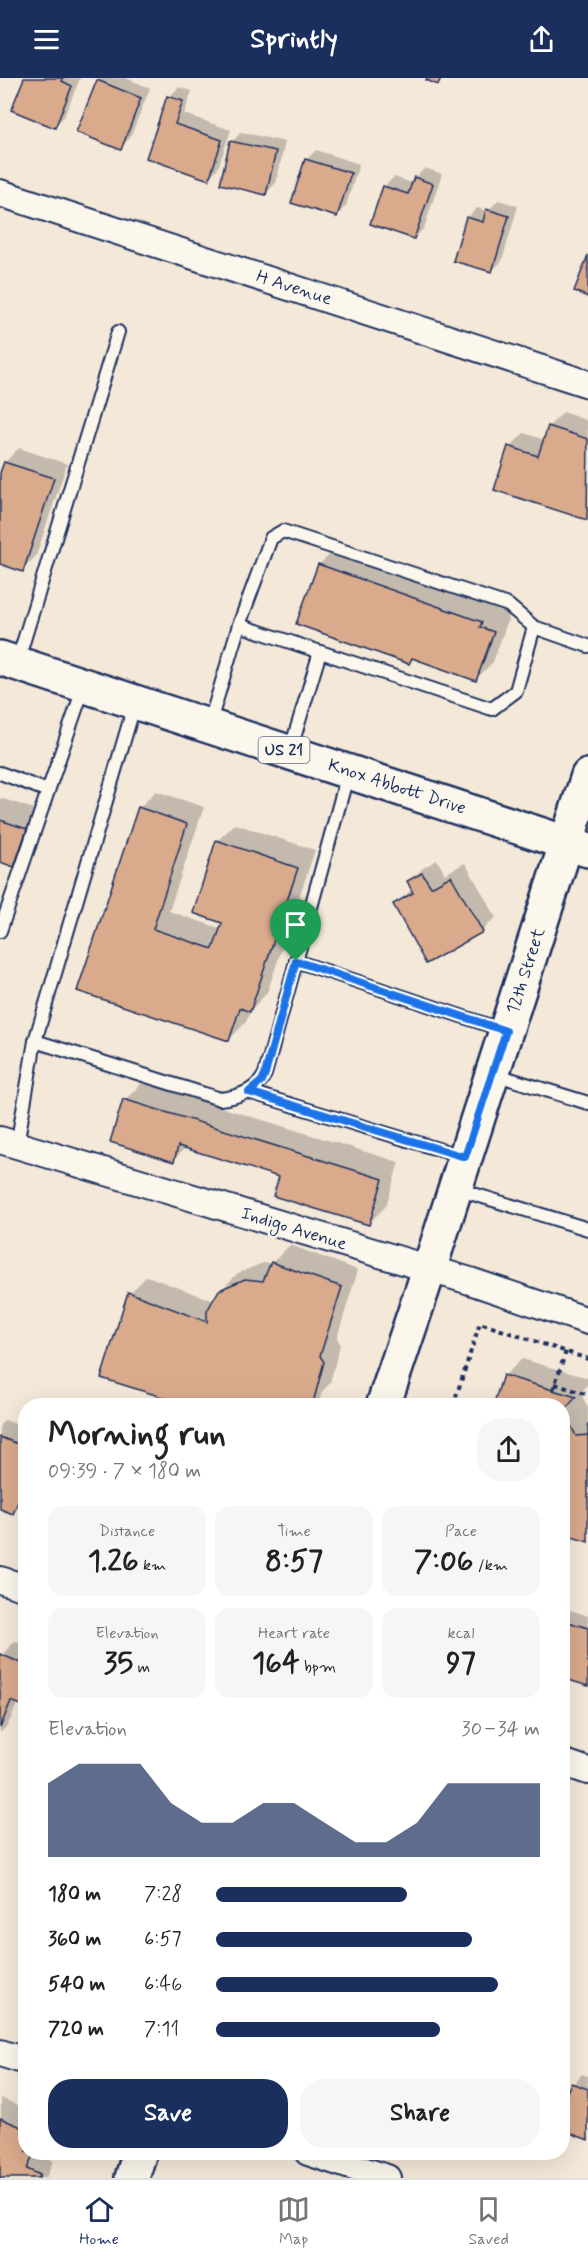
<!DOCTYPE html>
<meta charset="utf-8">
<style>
body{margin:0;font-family:Mynerve,sans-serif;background:#f6f6f6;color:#222;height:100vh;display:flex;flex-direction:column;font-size:22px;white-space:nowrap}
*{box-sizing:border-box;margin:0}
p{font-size:20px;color:#767676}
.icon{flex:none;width:33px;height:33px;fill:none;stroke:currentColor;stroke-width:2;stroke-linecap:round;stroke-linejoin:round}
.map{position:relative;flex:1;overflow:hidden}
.side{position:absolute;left:18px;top:1320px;width:552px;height:762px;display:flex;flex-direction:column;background:#fff;border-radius:24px;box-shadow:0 6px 24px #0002}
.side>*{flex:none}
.pin{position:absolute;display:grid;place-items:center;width:51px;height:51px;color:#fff;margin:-62px -26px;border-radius:50% 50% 50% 0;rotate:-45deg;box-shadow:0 0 6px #0007}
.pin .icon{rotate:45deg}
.round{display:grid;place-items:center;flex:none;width:63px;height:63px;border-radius:24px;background:#f6f6f6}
.summary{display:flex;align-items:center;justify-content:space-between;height:102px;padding:0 30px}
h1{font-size:33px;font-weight:800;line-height:45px}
.metrics{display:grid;grid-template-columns:repeat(3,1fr);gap:9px;height:102px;padding:6px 30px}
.metrics div{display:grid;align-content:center;border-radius:15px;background:#f6f6f6;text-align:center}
.metrics b{font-size:30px;font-weight:800}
.metrics small{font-size:16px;font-weight:400}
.metrics p{font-size:16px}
.chart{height:168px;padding:12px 30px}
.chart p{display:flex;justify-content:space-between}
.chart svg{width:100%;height:108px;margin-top:6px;fill:#1b2f5e;opacity:.7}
.button{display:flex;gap:12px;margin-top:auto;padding:12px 30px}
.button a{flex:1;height:69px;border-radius:24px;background:#1b2f5e;color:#fff;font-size:24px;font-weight:800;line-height:69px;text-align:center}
.button a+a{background:#f6f6f6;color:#222}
ul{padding:0 30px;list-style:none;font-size:20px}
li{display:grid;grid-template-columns:96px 72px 1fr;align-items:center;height:45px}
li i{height:15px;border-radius:8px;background:#1b2f5e}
header{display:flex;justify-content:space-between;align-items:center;height:78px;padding:0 30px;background:#1b2f5e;color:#fff;font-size:27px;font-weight:800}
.tab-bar{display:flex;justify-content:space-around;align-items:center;height:84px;border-top:2px solid #e0e0e0;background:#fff;font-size:16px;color:#767676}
.tab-bar a{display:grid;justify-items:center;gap:3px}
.tab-bar .selected{color:#1b2f5e}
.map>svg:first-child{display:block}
.shadow{fill:#0003}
.building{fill:#daaa8c;stroke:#1b2f5e;stroke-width:1.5}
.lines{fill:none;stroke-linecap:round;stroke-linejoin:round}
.lane-casing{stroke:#1b2f5e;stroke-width:16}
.street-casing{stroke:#1b2f5e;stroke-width:30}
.secondary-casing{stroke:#1b2f5e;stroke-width:38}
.primary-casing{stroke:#1b2f5e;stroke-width:38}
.path{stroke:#1b2f5e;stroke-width:4;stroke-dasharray:4.5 4.5;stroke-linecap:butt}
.lane{stroke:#fbf7ec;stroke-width:12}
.street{stroke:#fbf7ec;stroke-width:26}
.secondary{stroke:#fbf7ec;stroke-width:33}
.primary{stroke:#fbf7ec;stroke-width:33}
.route-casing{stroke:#fff;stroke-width:12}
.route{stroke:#1a73e8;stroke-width:8}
.labels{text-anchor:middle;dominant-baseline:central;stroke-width:5;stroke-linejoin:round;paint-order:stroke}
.shield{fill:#fbf7ec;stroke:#5e6b89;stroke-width:1.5}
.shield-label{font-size:16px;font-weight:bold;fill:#1b2f5e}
.street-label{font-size:18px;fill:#1b2f5e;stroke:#fbf7ec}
</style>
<header><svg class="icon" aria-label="menu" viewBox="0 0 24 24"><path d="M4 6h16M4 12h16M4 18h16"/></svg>Sprintly<svg class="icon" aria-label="share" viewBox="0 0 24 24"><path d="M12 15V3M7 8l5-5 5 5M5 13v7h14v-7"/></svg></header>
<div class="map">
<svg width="588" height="2100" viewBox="0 0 588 2100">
<rect width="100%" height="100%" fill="#f4e8d9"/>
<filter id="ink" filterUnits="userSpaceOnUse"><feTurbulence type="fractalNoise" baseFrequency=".0167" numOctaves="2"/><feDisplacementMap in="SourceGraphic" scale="12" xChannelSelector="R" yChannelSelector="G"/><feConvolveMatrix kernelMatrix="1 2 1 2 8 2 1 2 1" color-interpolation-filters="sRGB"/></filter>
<g filter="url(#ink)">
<g class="shadow">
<path d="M25 0H80L64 39 54 48Z"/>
<path d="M101 0H126L150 10 130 60 120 70 99 3Z"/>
<path d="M179 9 192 13 184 36 231 52 218 90 208 100 148 79 169 19Z"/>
<path d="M241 54 285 64 276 105 266 115 232 64Z"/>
<path d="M316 72 359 86 346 128 336 138 306 82Z"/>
<path d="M425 90 442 96 424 150 414 160 384 109 394 99 413 105 415 100Z"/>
<path d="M498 122 518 128 502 183 492 193 467 140 477 130 488 133Z"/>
<path d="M563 334 588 343 587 441 510 369 524 355 545 362 549 348Z"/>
<path d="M19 370 67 386 36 478 22 492 0 484V400L5 384Z"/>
<path d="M337 469 499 527 497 532 510 536 493 584 476 601 415 579 409 585 319 487Z"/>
<path d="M156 713 204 729 169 833 222 851 224 844 217 763 235 746 315 772 267 915 251 932 246 944 229 962 79 912 139 730Z"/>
<path d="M0 720 43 734 32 770 14 787 0 783Z"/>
<path d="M437 782 445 796 465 785 496 839 482 853 395 827 412 811 409 804 423 790Z"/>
<path d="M142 1005 399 1084 386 1128 368 1146 281 1098 186 1069 173 1082 125 1022Z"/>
<path d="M290 1167 358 1192 337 1260 340 1266 330 1305 322 1314 318 1328H196L130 1215 147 1198 214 1223 220 1213 238 1195 263 1185H272Z"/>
<path d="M522 1281 588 1300V1306L581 1315 588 1330V1462L562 1328 504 1298Z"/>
<path d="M5 1342 26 1350V1422L13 1434 0 1429V1347Z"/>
<path d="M571 1532 588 1538V1607L562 1599V1541Z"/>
<path d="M15 1563 26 1567V1628L18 1624 8 1647 0 1655V1579Z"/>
<path d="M582 1996 588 1998V2060L570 2053 562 2066V2008L570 2010Z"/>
<path d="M1 2020 26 2031V2074H41L40 2077 53 2083 46 2100H0Z"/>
</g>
<g class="building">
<path d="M24 0H63L62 3 72 8 55 50 11 32Z"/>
<path d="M427 0H441L438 7 426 2Z"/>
<path d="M97 2 141 20 121 72 76 54Z"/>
<path d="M167 18 183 23 175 46 222 62 209 102 146 80Z"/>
<path d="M230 63 276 73 266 117 220 106Z"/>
<path d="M305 81 351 95 337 139 291 125Z"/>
<path d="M414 99 433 106 414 161 370 146 383 108 408 116Z"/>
<path d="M486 131 509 138 492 194 453 183 466 139 483 144Z"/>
<path d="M588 177V219L574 213Z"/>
<path d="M548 348 588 361 587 442 494 412 508 368 538 378Z"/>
<path d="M4 384 54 400 23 494 0 486V395Z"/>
<path d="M318 486 482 544 480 549 494 554 476 603 412 580 409 586 296 546Z"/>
<path d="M138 729 187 746 153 851 213 871 222 845 193 835 216 762 298 790 250 934 240 930 229 963 77 913Z"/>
<path d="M0 742 27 751 14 789 0 784Z"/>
<path d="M422 795 431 809 451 798 483 854 426 886 393 826 413 815 407 803Z"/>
<path d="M123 1021 383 1101 369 1147 273 1118 279 1099 178 1068 174 1084 110 1064Z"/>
<path d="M271 1184 342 1209 320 1278 324 1284 313 1325 309 1328H191L101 1300 128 1214 207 1244V1233L219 1212 245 1201 263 1203Z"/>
<path d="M503 1297 576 1319 564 1333 576 1358 588 1357V1345V1464L562 1456V1328H493Z"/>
<path d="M0 1359 26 1369V1405L13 1436 0 1431Z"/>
<path d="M562 1542 588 1550V1608L562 1600Z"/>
<path d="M0 1576 26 1587V1629L11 1623 0 1650Z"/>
<path d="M571 2005 588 2011V2062L565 2053 562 2059V2020L564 2021Z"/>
<path d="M0 2040 26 2051V2074H34L27 2091 40 2097 39 2100H0Z"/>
</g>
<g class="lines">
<defs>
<g id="lane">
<path d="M239 547 271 460 283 453 508 527 534 549 588 568"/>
<path d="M17 585 118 254"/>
<path d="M209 647 239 547 492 631 516 613 534 549"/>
<path d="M290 673 320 574"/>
<path d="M0 695 48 713"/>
<path d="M0 853 84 608"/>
<path d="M296 883 506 953"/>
<path d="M35 963 220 1021C238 1019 257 1013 265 996L348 695"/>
<path d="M494 996 588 1025"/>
<path d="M249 1014 464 1079"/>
<path d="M17 1067 35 963 135 625"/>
<path d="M457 1111 588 1151"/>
</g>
<g id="street">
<path d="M0 115 588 306"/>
<path d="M0 1062 470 1203 588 1243"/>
<path d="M0 1502 26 1510"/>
<path d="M562 1684 588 1693"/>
<path d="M0 1975 26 1983"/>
<path d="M308 2074 387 2100"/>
</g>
<g id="secondary">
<path d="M383 1328 429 1192 588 698"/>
<path d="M132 2100 140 2074"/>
</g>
<path id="primary" d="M0 580 588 772"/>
</defs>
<use href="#lane" class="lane-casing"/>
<use href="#street" class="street-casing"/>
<use href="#secondary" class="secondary-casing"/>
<use href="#primary" class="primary-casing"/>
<g class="path">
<path d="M555 1306 588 1317"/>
<path d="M553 1312 566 1273"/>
<path d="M428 1327 431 1328"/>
<path d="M453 1328 480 1245 588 1281"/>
</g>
<use href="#lane" class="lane"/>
<use href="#street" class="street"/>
<use href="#secondary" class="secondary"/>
<use href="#primary" class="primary"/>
</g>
</g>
<g class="lines" filter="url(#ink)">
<defs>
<path id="route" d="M296 883 506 953 465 1079 249 1014 262 1003 265 996Z"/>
</defs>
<use href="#route" class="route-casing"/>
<use href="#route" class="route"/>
</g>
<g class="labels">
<rect class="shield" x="258.5" y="659" width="51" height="26" rx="4.5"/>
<g class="shield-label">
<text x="284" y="672">US 21</text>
</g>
<g class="street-label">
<text transform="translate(294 210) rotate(18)">H Avenue</text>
<text transform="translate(397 709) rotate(18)">Knox Abbott Drive</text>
<text transform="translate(526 893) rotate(-72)">12th Street</text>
<text transform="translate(294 1151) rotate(17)">Indigo Avenue</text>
</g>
</g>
</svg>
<div class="pin" style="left:296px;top:883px;background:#1e9e55"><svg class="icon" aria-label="arrive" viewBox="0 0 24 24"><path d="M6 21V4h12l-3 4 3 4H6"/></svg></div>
<section class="side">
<div class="summary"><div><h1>Morning run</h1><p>09:39 · 7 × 180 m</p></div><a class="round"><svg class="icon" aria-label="share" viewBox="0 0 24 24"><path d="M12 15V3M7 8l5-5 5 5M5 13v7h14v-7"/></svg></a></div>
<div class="metrics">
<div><p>Distance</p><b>1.26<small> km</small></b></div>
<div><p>Time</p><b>8:57</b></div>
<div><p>Pace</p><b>7:06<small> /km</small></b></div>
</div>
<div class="metrics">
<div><p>Elevation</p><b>35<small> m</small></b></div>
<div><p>Heart rate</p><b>164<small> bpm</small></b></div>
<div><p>kcal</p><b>97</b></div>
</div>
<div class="chart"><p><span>Elevation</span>30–34 m</p>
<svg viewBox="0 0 160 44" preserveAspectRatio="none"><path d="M0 44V14L10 6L20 6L30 6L40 22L50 30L60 30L70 22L80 22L90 30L100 38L110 38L120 30L130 14L140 14L150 14L160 14V44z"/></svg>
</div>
<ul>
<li><b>180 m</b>7:28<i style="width:59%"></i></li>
<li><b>360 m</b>6:57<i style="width:79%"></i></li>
<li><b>540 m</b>6:46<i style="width:87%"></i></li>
<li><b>720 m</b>7:11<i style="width:69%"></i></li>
</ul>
<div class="button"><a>Save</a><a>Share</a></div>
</section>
</div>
<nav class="tab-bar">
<a class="selected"><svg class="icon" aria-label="home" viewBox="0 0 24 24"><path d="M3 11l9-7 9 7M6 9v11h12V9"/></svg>Home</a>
<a><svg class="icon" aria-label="map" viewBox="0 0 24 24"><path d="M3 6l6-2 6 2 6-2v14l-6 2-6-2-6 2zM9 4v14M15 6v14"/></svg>Map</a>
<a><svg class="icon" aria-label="saved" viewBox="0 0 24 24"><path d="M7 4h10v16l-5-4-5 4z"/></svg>Saved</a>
</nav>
